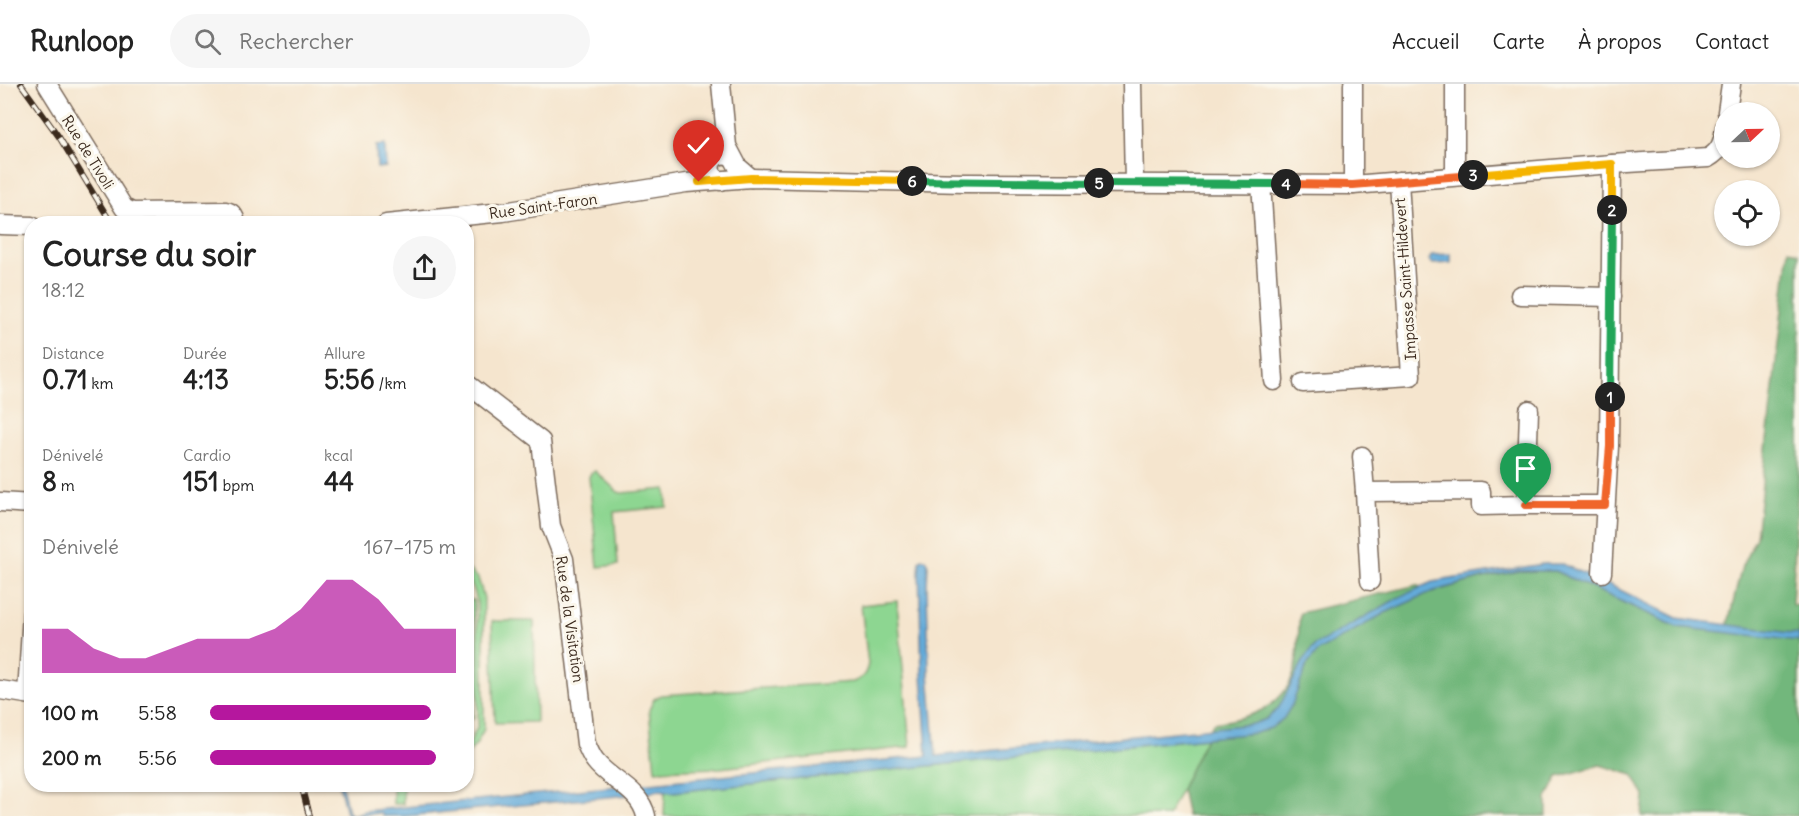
<!DOCTYPE html>
<html lang="fr">
<meta charset="utf-8">
<style>
body{margin:0;font-family:Delius,sans-serif;background:#f6f6f6;color:#222;height:100vh;display:flex;flex-direction:column;font-size:22px;white-space:nowrap}
*{box-sizing:border-box;margin:0}
p{font-size:20px;color:#767676}
.icon{flex:none;width:33px;height:33px;fill:none;stroke:currentColor;stroke-width:2;stroke-linecap:round;stroke-linejoin:round}
.map{position:relative;flex:1;overflow:hidden}
.drawer{position:absolute;left:24px;top:132px;width:450px;height:576px;display:flex;flex-direction:column;background:#fff;border-radius:24px;box-shadow:0 2px 4px #0004}
.drawer>*{flex:none}
.needle{width:39px;rotate:68deg}
.fabs{position:absolute;left:1714px;top:18px;display:grid;gap:12px}
.fabs a{display:grid;place-items:center;width:66px;height:66px;border-radius:50%;background:#fff;box-shadow:0 2px 4px #0004;font-size:30px}
.pin{position:absolute;display:grid;place-items:center;width:51px;height:51px;color:#fff;margin:-62px -26px;border-radius:50% 50% 50% 0;rotate:-45deg;box-shadow:0 0 6px #0007}
.pin .icon{rotate:45deg}
.km{position:absolute;width:30px;height:30px;margin:-15px;border-radius:50%;background:#222;color:#fff;font-size:16px;line-height:30px;text-align:center}
.round{display:grid;place-items:center;flex:none;width:63px;height:63px;border-radius:32px;background:#f6f6f6}
.overview{display:flex;align-items:center;justify-content:space-between;height:102px;padding:0 18px}
h1{font-size:33px;font-weight:700;line-height:45px}
.figures{display:grid;grid-template-columns:repeat(3,1fr);gap:9px;height:102px;padding:6px 18px}
.figures div{display:grid;align-content:center}
.figures b{font-size:26px;font-weight:700}
.figures small{font-size:16px;font-weight:400}
.figures p{font-size:16px}
.chart{height:168px;padding:12px 18px}
.chart p{display:flex;justify-content:space-between}
.chart svg{width:100%;height:108px;margin-top:6px;fill:#b5179e;opacity:.7}
ul{padding:0 18px;list-style:none;font-size:20px}
li{display:grid;grid-template-columns:96px 72px 1fr;align-items:center;height:45px}
li i{height:15px;border-radius:8px;background:#b5179e}
header{display:flex;align-items:center;gap:36px;box-sizing:border-box;height:84px;padding:0 30px;background:#fff;border-bottom:2px solid #e0e0e0}
header strong{font-size:28px}
nav{display:flex;gap:33px;margin-inline-start:auto;font-size:21px}
.search{width:420px;height:54px;background:#f6f6f6;display:flex;align-items:center;gap:15px;box-sizing:border-box;padding:0 21px;border-radius:33px;color:#767676;font-size:22px}
.map>svg:first-child{display:block}
.green{fill:#8dd691;stroke:#648058;stroke-width:1.5}
.forest{fill:#72b77b;stroke:#56704c;stroke-width:1.5}
.water{fill:#63abda;stroke:#4f6a7c;stroke-width:1.5}
.lines{fill:none;stroke-linecap:round;stroke-linejoin:round}
.minor-casing{stroke:#7c6b5c;stroke-width:21}
.minor{stroke:#fff;stroke-width:18}
.rail-casing{stroke:#3b2a1e;stroke-width:6}
.rail{stroke:#fbf7ec;stroke-width:4;stroke-dasharray:11;stroke-linecap:butt}
.split-1-casing{stroke:#fff;stroke-width:12}
.split-2-casing{stroke:#fff;stroke-width:12}
.split-3-casing{stroke:#fff;stroke-width:12}
.split-4-casing{stroke:#fff;stroke-width:12}
.split-5-casing{stroke:#fff;stroke-width:12}
.split-6-casing{stroke:#fff;stroke-width:12}
.split-7-casing{stroke:#fff;stroke-width:12}
.split-1{stroke:#f0652b;stroke-width:8}
.split-2{stroke:#22a559;stroke-width:8}
.split-3{stroke:#f5b400;stroke-width:8}
.split-4{stroke:#f0652b;stroke-width:8}
.split-5{stroke:#22a559;stroke-width:8}
.split-6{stroke:#22a559;stroke-width:8}
.split-7{stroke:#f5b400;stroke-width:8}
.labels{text-anchor:middle;dominant-baseline:central;stroke-width:6;stroke-linejoin:round;paint-order:stroke}
.street-label{font-size:15px;fill:#3b2a1e;stroke:#fbf7ec}
</style>
<header>
<strong>Runloop</strong>
<div class="search"><svg class="icon" aria-label="search" viewBox="0 0 24 24"><circle cx="10" cy="10" r="6"/><path d="M15 15l6 6"/></svg>Rechercher</div>
<nav><a>Accueil</a><a>Carte</a><a>À propos</a><a>Contact</a></nav>
</header>
<div class="map">
<svg width="1799" height="732" viewBox="0 0 1799 732">
<rect width="100%" height="100%" fill="#fbf7ec"/>
<filter id="ink" filterUnits="userSpaceOnUse"><feTurbulence type="fractalNoise" baseFrequency=".0167" numOctaves="2"/><feDisplacementMap in="SourceGraphic" scale="12" xChannelSelector="R" yChannelSelector="G"/><feConvolveMatrix kernelMatrix="1 2 1 2 8 2 1 2 1" color-interpolation-filters="sRGB"/></filter>
<filter id="wash" filterUnits="userSpaceOnUse"><feTurbulence type="fractalNoise" baseFrequency=".008" numOctaves="4" result="noise"/><feDisplacementMap in="SourceGraphic" scale="24" xChannelSelector="R" yChannelSelector="G"/><feGaussianBlur stdDeviation="1.35" result="paint"/><feColorMatrix in="noise" values="0 0 0 0 0 0 0 0 0 0 0 0 0 0 0 0 0 1.4 0 .05"/><feComposite in="paint" operator="in"/></filter>
<g filter="url(#wash)">
<rect width="100%" height="100%" fill="#f5e5ce"/>
<g class="green">
<path d="M595 387 618 408 622 409 666 405 667 423 614 428 618 481 598 483 589 393 591 389Z"/>
<path d="M467 484 478 494 484 514V645L476 661 467 670C466 660 475 650 478 641L477 517 474 506 467 494Z"/>
<path d="M467 516H474L473 634H467Z"/>
<path d="M897 517 910 663 720 684 655 686 649 626 654 615 661 611 853 598C863 594 866 590 868 580L861 521Z"/>
<path d="M492 537H534L536 638 495 639Z"/>
<path d="M1206 654 1168 732H664L665 707 673 708Z"/>
<rect x="393" y="701" width="10" height="19"/>
</g>
<path class="forest" d="M1789 165 1799 169V387L1792 521 1799 520V732H1642L1644 712 1633 691 1600 681 1558 693 1547 714V732H1505L1504 730 1499 732H1187L1181 705 1213 639C1247 635 1282 625 1294 589 1299 575 1298 544 1300 529L1417 501 1432 508 1482 494 1518 487H1555L1677 543 1726 548 1742 482 1756 453Z"/>
<g class="water">
<path d="M385 61 386 83 377 84 376 62Z"/>
<path d="M1451 170V179L1433 180 1429 176 1432 171Z"/>
<path d="M923 475H926L928 479 927 503 929 589 936 672 1253 640 1266 635 1278 625 1305 574 1315 561 1396 515 1432 498 1543 480H1562L1604 498 1677 534 1799 550V557L1677 543 1555 487H1518L1482 494 1431 508 1385 529 1318 567 1307 581 1292 621 1284 634 1271 644 1256 649 673 708C665 707 657 704 650 709L405 732H383L380 729 348 732 346 729 339 701H342L348 728 352 731 364 727 927 672 922 590 919 488 920 476Z"/>
</g>
</g>
<g filter="url(#ink)">
<g class="lines">
<defs>
<g id="minor">
<path d="M47 0 124 124 132 128 225 127C232 128 235 132 236 140"/>
<path d="M721 0 727 62 738 83 751 94"/>
<path d="M1132 0 1134 99"/>
<path d="M1353 0V101"/>
<path d="M1455 0V92"/>
<path d="M1727 28 1731 0"/>
<path d="M721 97C702 89 711 65 731 72"/>
<path d="M1261 99 1274 297"/>
<path d="M386 140 503 128 686 99 751 94 964 99 1353 101 1612 80 1708 74C1721 67 1723 57 1725 44"/>
<path d="M0 141 32 142"/>
<path d="M1520 211 1611 213"/>
<path d="M466 299 541 357 551 442 564 475 586 660C589 666 591 672 595 677 610 697 640 705 646 732"/>
<path d="M1303 299 1411 292 1399 97"/>
<path d="M1529 326 1526 421H1605"/>
<path d="M1362 372 1365 408"/>
<path d="M0 418 32 420"/>
<path d="M1602 489 1609 362 1612 80"/>
<path d="M1370 497 1365 408 1481 407V422L1526 421"/>
<path d="M0 606 32 611"/>
<path d="M27 610 32 529"/>
</g>
</defs>
<use href="#minor" class="minor-casing"/>
<use href="#minor" class="minor"/>
<defs>
<g id="rail">
<path d="M21 0 59 53 112 140"/>
<path d="M301 700 309 732"/>
</g>
</defs>
<use href="#rail" class="rail-casing"/>
<use href="#rail" class="rail"/>
</g>
</g>
<g class="lines" filter="url(#ink)">
<defs>
<path id="split-1" d="M1526 421H1605L1610 362V313"/>
<path id="split-2" d="M1610 313 1612 126"/>
<path id="split-3" d="M1473 91 1612 80V126"/>
<path id="split-4" d="M1286 100 1353 101 1473 91"/>
<path id="split-5" d="M1099 99 1286 100"/>
<path id="split-6" d="M912 97 1099 99"/>
<path id="split-7" d="M699 98 751 94 912 97"/>
</defs>
<use href="#split-1" class="split-1-casing"/>
<use href="#split-2" class="split-2-casing"/>
<use href="#split-3" class="split-3-casing"/>
<use href="#split-4" class="split-4-casing"/>
<use href="#split-5" class="split-5-casing"/>
<use href="#split-6" class="split-6-casing"/>
<use href="#split-7" class="split-7-casing"/>
<use href="#split-1" class="split-1"/>
<use href="#split-2" class="split-2"/>
<use href="#split-3" class="split-3"/>
<use href="#split-4" class="split-4"/>
<use href="#split-5" class="split-5"/>
<use href="#split-6" class="split-6"/>
<use href="#split-7" class="split-7"/>
</g>
<g class="labels">
<g class="street-label">
<text transform="translate(88 68) rotate(58)">Rue de Tivoli</text>
<text transform="translate(543 122) rotate(-8)">Rue Saint-Faron</text>
<text transform="translate(1405 195) rotate(-94)">Impasse Saint-Hildevert</text>
<text transform="translate(570 535) rotate(82)">Rue de la Visitation</text>
</g>
</g>
</svg>
<div class="fabs">
<a><svg class="needle" viewBox="-14 -14 28 28"><path d="M0-13l5 13h-10z" fill="#e53935"/><path d="M0 13l5-13h-10z" fill="#767676"/></svg></a>
<a><svg class="icon" aria-label="locate" viewBox="0 0 24 24"><circle cx="12" cy="12" r="6"/><path d="M12 2v4M12 18v4M2 12h4M18 12h4"/></svg></a>
</div>
<div class="pin" style="left:1526px;top:421px;background:#1e9e55"><svg class="icon" aria-label="arrive" viewBox="0 0 24 24"><path d="M6 21V4h12l-3 4 3 4H6"/></svg></div>
<div class="pin" style="left:699px;top:98px;background:#d93025"><svg class="icon" aria-label="check" viewBox="0 0 24 24"><path d="M5 12l5 5 9-10"/></svg></div>
<b class="km" style="left:1610px;top:313px">1</b>
<b class="km" style="left:1612px;top:126px">2</b>
<b class="km" style="left:1473px;top:91px">3</b>
<b class="km" style="left:1286px;top:100px">4</b>
<b class="km" style="left:1099px;top:99px">5</b>
<b class="km" style="left:912px;top:97px">6</b>
<section class="drawer">
<div class="overview"><div><h1>Course du soir</h1><p>18:12</p></div><a class="round"><svg class="icon" aria-label="share" viewBox="0 0 24 24"><path d="M12 15V3M7 8l5-5 5 5M5 13v7h14v-7"/></svg></a></div>
<div class="figures">
<div><p>Distance</p><b>0.71<small> km</small></b></div>
<div><p>Durée</p><b>4:13</b></div>
<div><p>Allure</p><b>5:56<small> /km</small></b></div>
</div>
<div class="figures">
<div><p>Dénivelé</p><b>8<small> m</small></b></div>
<div><p>Cardio</p><b>151<small> bpm</small></b></div>
<div><p>kcal</p><b>44</b></div>
</div>
<div class="chart"><p><span>Dénivelé</span>167–175 m</p>
<svg viewBox="0 0 160 44" preserveAspectRatio="none"><path d="M0 44V26L10 26L20 34L30 38L40 38L50 34L60 30L70 30L80 30L90 26L100 18L110 6L120 6L130 14L140 26L150 26L160 26V44z"/></svg>
</div>
<ul>
<li><b>100 m</b>5:58<i style="width:90%"></i></li>
<li><b>200 m</b>5:56<i style="width:92%"></i></li>
</ul>
</section>
</div>
